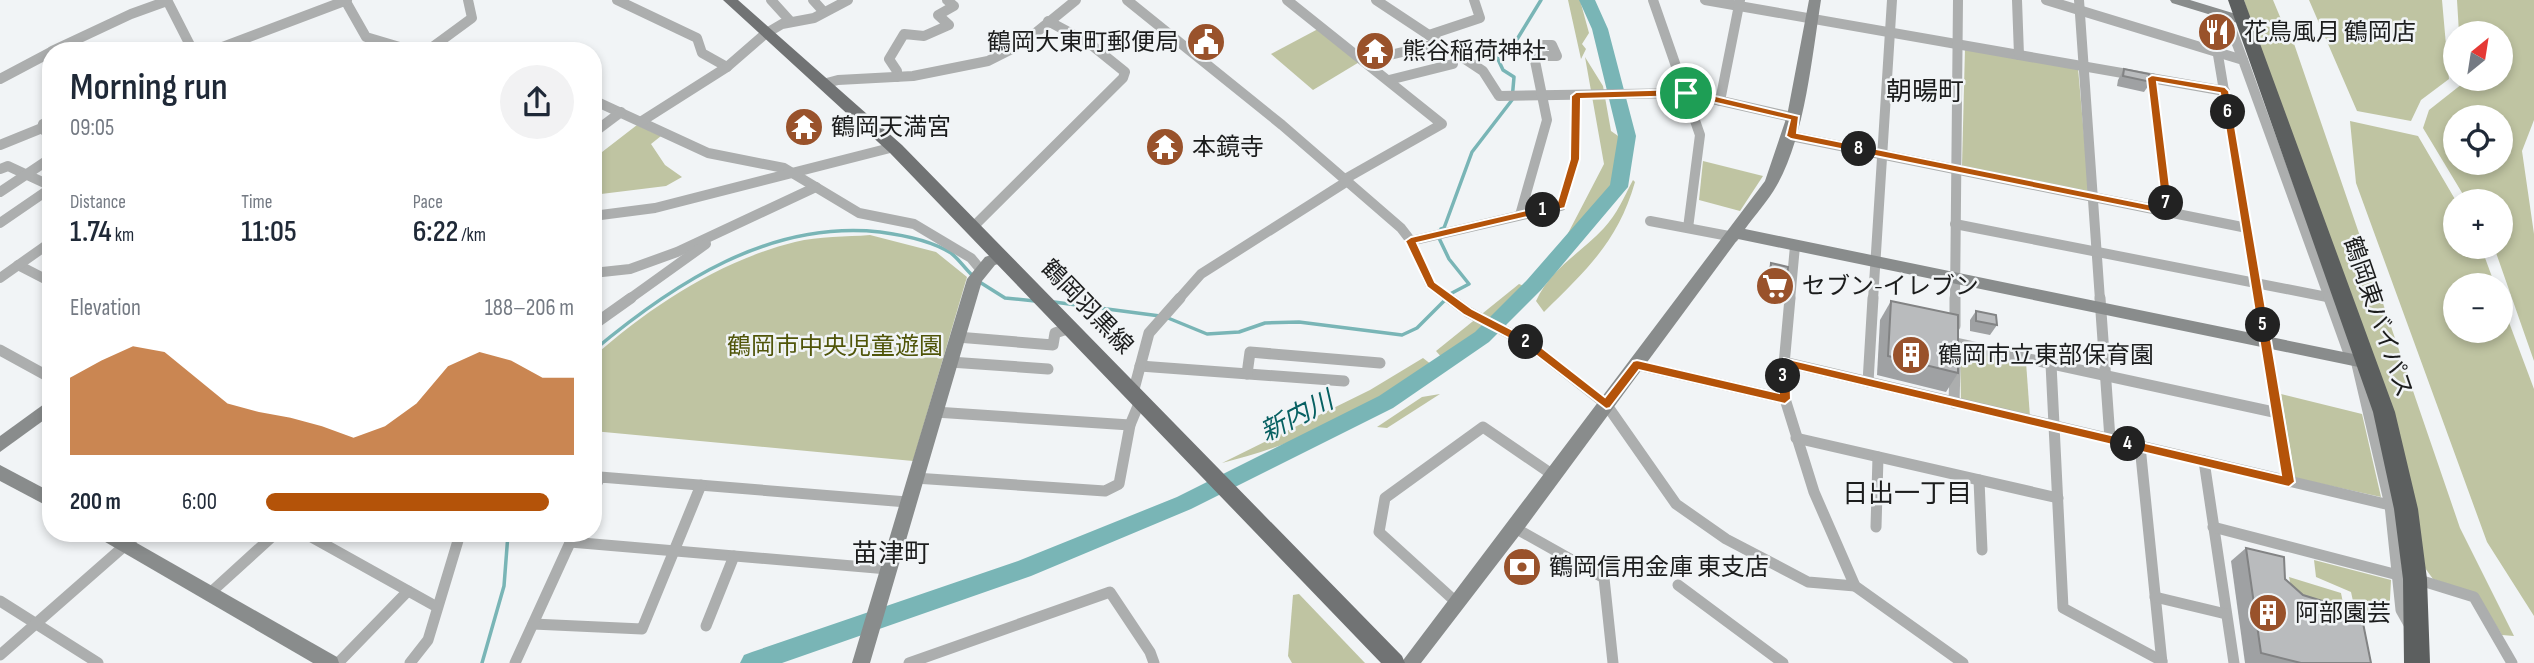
<!DOCTYPE html>
<meta charset="utf-8">
<style>
body{margin:0;font-family:"Sofia Sans Condensed","Noto Sans JP",sans-serif;background:#f2f2f3;color:#1f2937;height:100vh;display:flex;flex-direction:column;font-size:26px;white-space:nowrap}
*{box-sizing:border-box;margin:0}
p{font-size:23px;color:#747a83}
.icon{flex:none;width:38px;height:38px;fill:none;stroke:currentColor;stroke-width:2;stroke-linecap:round;stroke-linejoin:round}
.map{position:relative;flex:1;overflow:hidden}
.panel{position:absolute;left:42px;top:42px;width:560px;height:500px;display:flex;flex-direction:column;background:#fff;border-radius:28px;box-shadow:0 4px 10px #0003}
.panel>*{flex:none}
.needle{width:46px;rotate:30deg}
.tools{position:absolute;left:2443px;top:21px;display:grid;gap:14px}
.tools a{display:grid;place-items:center;width:70px;height:70px;border-radius:50%;background:#fff;box-shadow:0 4px 10px #0003;font-size:35px}
.pin{position:absolute;display:grid;place-items:center;width:60px;height:60px;color:#fff;margin:-30px;border:4px solid #fff;border-radius:50%;box-shadow:0 2px 7px #0007}
.km{position:absolute;width:35px;height:35px;margin:-18px;border-radius:50%;background:#222;color:#fff;font-size:19px;line-height:35px;text-align:center}
.round{display:grid;place-items:center;flex:none;width:74px;height:74px;border-radius:37px;background:#f2f2f3}
.headline{display:flex;align-items:center;justify-content:space-between;height:119px;padding:0 28px}
h1{font-size:38px;font-weight:600;line-height:52px}
.stats{display:grid;grid-template-columns:repeat(3,1fr);gap:10px;height:119px;padding:7px 28px}
.stats div{display:grid;align-content:center}
.stats b{font-size:30px;font-weight:600}
.stats small{font-size:19px;font-weight:400}
.stats p{font-size:19px}
.chart{height:196px;padding:14px 28px}
.chart p{display:flex;justify-content:space-between}
.chart svg{width:100%;height:126px;margin-top:7px;fill:#b45309;opacity:.7}
ul{padding:0 28px;list-style:none;font-size:23px}
li{display:grid;grid-template-columns:112px 84px 1fr;align-items:center;height:52px}
li i{height:18px;border-radius:9px;background:#b45309}
.map>svg:first-child{display:block}
.green{fill:#bfc4a2;fill-rule:evenodd}
.lines{fill:none;stroke-linecap:round;stroke-linejoin:round}
.stream{stroke:#79b5b6;stroke-width:3.5}
.river{fill:#79b5b6;fill-rule:evenodd}
.street-far1{stroke:#acaeae;stroke-width:10}
.street{stroke:#acaeae;stroke-width:11}
.secondary{fill:#898c8c;fill-rule:evenodd}
.primary{fill:#717374;fill-rule:evenodd}
.highway{fill:#5c5f5f;fill-rule:evenodd}
.wall{fill:#9fa1a3}
.building{fill:#b9bbbd;stroke:#828384;stroke-width:2}
.route{fill:#b45309;stroke:#fff;stroke-width:2;fill-rule:evenodd}
.labels{text-anchor:middle;dominant-baseline:central;stroke-width:5;stroke-linejoin:round;paint-order:stroke}
.poi-label{font-size:24px;fill:#1c1d1d;stroke:#f1f4f6;text-anchor:start}
.street-label{font-size:24px;fill:#1c1d1d;stroke:#f1f4f6}
.park-label{font-size:24px;fill:#50550a;stroke:#f1f4f6}
.neighbourhood-label{font-size:26px;fill:#1c1d1d;stroke:#f1f4f6}
.water-label{font-size:26px;font-style:italic;fill:#076062;stroke:#f1f4f6}
</style>
<div class="map">
<svg width="2534" height="663" viewBox="0 0 2534 663">
<rect width="100%" height="100%" fill="#f1f4f6"/>
<g class="green">
<path d="M1568 0H1580L1589 33 1582 44 1586 49 1581 59Z"/>
<path d="M2244 0H2273L2283 24 2250 19Z"/>
<path d="M2309 0H2442L2449 79 2421 100 2411 121 2357 111Z"/>
<path d="M2457 0H2534V120L2522 151 2534 234V361L2494 247H2501V201H2467L2423 128 2429 110 2462 84V79H2501V33H2459ZM2455 117H2501V163H2455Z"/>
<path d="M2250 22 2290 32 2460 528 2514 636 2502 635 2477 594 2433 579 2425 568Z"/>
<path d="M1318 29 1361 61 1313 90 1271 54Z"/>
<path d="M1965 48 2078 68 2089 192 1962 166Z"/>
<path d="M1585 57 1603 86 1611 131 1621 138 1616 184 1591 217 1564 241 1604 164Z"/>
<path d="M2350 121 2418 136 2456 201 2455 247H2481L2495 285H2455V331H2501V301L2534 389V616L2487 542 2356 183Z"/>
<path d="M637 125 661 136 651 144 665 165 682 177 666 186 593 195V159Z"/>
<path d="M1703 161 1763 176 1740 211 1699 200Z"/>
<path d="M1633 180 1635 182C1618 242 1586 270 1544 312L1536 301C1551 268 1581 253 1604 228 1617 214 1624 197 1633 180Z"/>
<path d="M870 235 936 252 967 277 913 461 593 431V357C651 306 719 261 795 242 819 236 846 237 870 235Z"/>
<path d="M1519 284 1526 287C1501 315 1475 339 1443 359L1436 351Z"/>
<path d="M1960 348 2026 362 2030 417 1961 401Z"/>
<path d="M1423 358 1432 365C1363 412 1302 443 1222 463L1370 390Z"/>
<path d="M1440 394 1387 428 1377 427 1422 397Z"/>
<path d="M2281 394 2362 414 2381 497 2295 478Z"/>
<path d="M2314 560 2391 580 2389 619 2356 615 2351 592 2316 577Z"/>
<path d="M2289 577 2341 593 2347 623 2295 606Z"/>
<path d="M1299 594 1365 663H1292L1288 656 1293 595Z"/>
</g>
<g class="lines">
<g class="stream">
<path d="M1441 229 1444 228 1472 152 1512 100 1514 77 1503 70 1497 57 1516 41 1541 0"/>
<path d="M1438 236 1449 259 1469 284 1450 294"/>
<path d="M978 281 1005 298 1035 301"/>
<path d="M1054 302 1160 316"/>
<path d="M1168 318 1207 334 1239 332 1265 323 1299 322 1402 335 1417 328 1445 300"/>
<path d="M593 351C674 283 770 220 880 232 903 235 930 240 951 253 959 259 965 269 973 276"/>
<path d="M482 663 504 586 508 534"/>
</g>
<path class="river" d="M1579 0H1595L1608 29 1636 136 1628 187 1541 290 1489 342 1393 408 1191 509 1031 576 782 663H740L744 655 752 652 1018 561 1177 497 1379 396 1475 332 1527 280 1610 185 1618 136 1592 29Z"/>
<g class="street-far1">
<path d="M167 0 193 51"/>
<path d="M345 0 366 37 413 51"/>
<path d="M617 0 697 38 702 53 727 67"/>
<path d="M771 0 791 22"/>
<path d="M813 0 823 11"/>
<path d="M1127 0 1282 125 1401 228 1411 241 1430 284 1451 300"/>
<path d="M1287 0 1442 124 1345 179"/>
<path d="M1376 0 1483 71 1499 96 1686 93 1796 118"/>
<path d="M1653 0 1700 135 1688 228"/>
<path d="M1705 0 2225 91"/>
<path d="M2017 0 2019 55"/>
<path d="M2046 0 2243 60 2330 300"/>
<path d="M2079 0 2100 300"/>
<path d="M2229 23 2243 60"/>
<path d="M1429 35 1480 18 1474 0"/>
<path d="M1543 45H1552L1557 56H1534Z"/>
<path d="M52 51 131 14 167 1"/>
<path d="M212 51 347 0"/>
<path d="M427 51 472 18 468 0"/>
<path d="M2218 55 2259 300"/>
<path d="M1365 61 1440 43"/>
<path d="M897 77V71L889 59 904 34 924 36 949 25 938 15 954 6 947 0"/>
<path d="M2152 78 2167 212"/>
<path d="M0 79 51 52"/>
<path d="M1389 80 1453 64"/>
<path d="M823 84 838 80 913 76 988 61 1022 44 1076 0"/>
<path d="M593 100 708 153 784 168 859 213 914 224 971 258 981 270"/>
<path d="M1720 101 1740 0"/>
<path d="M51 120 43 124 42 128 51 137"/>
<path d="M642 121 727 67 765 34 782 24 814 18 848 0"/>
<path d="M593 133 621 112"/>
<path d="M1791 136 2247 228"/>
<path d="M0 145 42 128"/>
<path d="M0 169 8 166 51 186"/>
<path d="M0 192 51 158"/>
<path d="M1520 215 1547 120 1534 56"/>
<path d="M593 216 655 208 894 147"/>
<path d="M1650 221 1734 237"/>
<path d="M0 223 51 188"/>
<path d="M1955 224 2327 297"/>
<path d="M972 228 1123 78 1125 72 1089 43 1048 21"/>
<path d="M1411 241 1561 206 1575 159 1576 96"/>
<path d="M18 265 51 282"/>
<path d="M593 273 630 269 677 252 816 187"/>
<path d="M0 278 51 242"/>
<path d="M628 300 706 244"/>
<path d="M1178 300 1201 274 1346 182"/>
<path d="M1790 300 1795 246"/>
<path d="M1873 300 1892 0"/>
<path d="M1955 300 1958 0"/>
</g>
<g class="street">
<path d="M1449 298 1468 312 1528 343 1606 404 1676 504 1726 539 1808 582 1855 586"/>
<path d="M1790 298 1783 376 1785 399 1814 492 1855 586 1963 663"/>
<path d="M2100 298 2110 439"/>
<path d="M2258 298 2289 482"/>
<path d="M2329 298 2351 359"/>
<path d="M593 325 631 298"/>
<path d="M1955 326V298"/>
<path d="M957 337 1053 345 1055 333 1070 328"/>
<path d="M1955 343 2278 413"/>
<path d="M0 350 51 378"/>
<path d="M2356 360 2390 505 2401 610 2410 626"/>
<path d="M950 362 1048 369"/>
<path d="M1784 362 2390 505"/>
<path d="M2051 364 2063 608 2162 661"/>
<path d="M1637 365 1785 399"/>
<path d="M1140 366 1344 381"/>
<path d="M1247 374 1250 352 1380 363"/>
<path d="M1868 382 1873 298"/>
<path d="M1133 393 1149 333 1180 298"/>
<path d="M1954 403 1955 367"/>
<path d="M935 412 1130 425"/>
<path d="M1796 438 2058 498"/>
<path d="M2140 446 2162 663"/>
<path d="M2204 461 2234 663"/>
<path d="M915 478 1105 491 1119 484 1130 425 1140 401"/>
<path d="M1979 480 1982 550"/>
<path d="M593 491 600 477 907 502"/>
<path d="M1876 527 1878 457"/>
<path d="M2213 527 2398 575"/>
<path d="M1515 528 1604 578 1613 663"/>
<path d="M306 534 437 607"/>
<path d="M570 542 888 569"/>
<path d="M2416 579 2474 597 2512 663"/>
<path d="M1678 585 1783 663"/>
<path d="M209 594 275 534"/>
<path d="M2155 597 2226 614"/>
<path d="M0 601 98 663"/>
<path d="M1456 602 1379 532 1385 498 1483 427 1553 475"/>
<path d="M533 624 642 629 701 485"/>
<path d="M706 626 734 556"/>
<path d="M0 655 138 534"/>
<path d="M338 663 408 591"/>
<path d="M410 663 428 640 460 534"/>
<path d="M515 663 574 534"/>
<path d="M909 663 1110 592 1150 652 1154 663"/>
</g>
<g class="secondary">
<path d="M1809 0H1821C1812 56 1805 136 1777 185 1768 201 1755 215 1745 229L2368 357 2374 359 2376 363 2374 367 2368 369 1738 239 1521 533 1421 663H1401L1765 181 1787 116Z"/>
<path d="M2170 0H2190L2249 18 2250 21 2244 25 2172 3Z"/>
<path d="M1002 251 1007 253 1010 257 1007 261 995 265 982 281 870 663H852L967 279 985 257Z"/>
<path d="M51 399V415L0 452V436Z"/>
<path d="M0 465 51 492V508L0 481Z"/>
<path d="M97 534H121L337 657 339 663H313L100 539Z"/>
</g>
<path class="primary" d="M723 0H738L902 145 1402 656 1405 663H1381L890 153Z"/>
<path class="highway" d="M2228 0H2244L2395 412 2418 509 2427 579 2430 663H2404L2403 579 2394 509 2373 412Z"/>
</g>
<g class="wall">
<path d="M2124 69 2151 82 2144 92 2117 86 2118 80Z"/>
<path d="M1771 263 1786 289 1782 299 1765 296 1767 273Z"/>
<path d="M1891 301 1958 373 1946 392 1877 375 1880 320Z"/>
<path d="M1976 311 1997 325 1990 335 1970 331V320Z"/>
<path d="M2246 548 2285 579 2371 663H2245L2231 561Z"/>
</g>
<g class="building">
<path d="M2124 69 2149 74 2151 82 2123 76Z"/>
<path d="M1771 263 1788 267 1786 289 1769 286Z"/>
<path d="M1891 301 1958 315V373L1888 356Z"/>
<path d="M1976 311 1996 315 1997 325 1976 321Z"/>
<path d="M2246 548 2284 557 2285 579 2303 595 2361 613 2371 663H2301L2261 653Z"/>
</g>
<path class="route" d="M2152 75 2225 87 2229 91 2295 482 2289 487 1790 368 1791 399 1785 404 1639 370 1610 408 1606 409 1524 346 1464 315 1427 287 1405 241 1411 237 1557 203 1570 159 1571 96 1576 92 1686 89 1799 116 1797 133 2162 207 2147 78ZM2157 82 2220 93 2281 475 1784 358 1778 362 1779 393 1637 360 1633 361 1605 397 1532 340 1472 309 1435 282 1417 243 1565 208 1580 159 1581 99 1686 96 1790 120 1786 136 1791 139 2167 215 2173 212Z"/>
<defs>
<symbol id="restaurant-disc" viewBox="-11 -11 22 22"><circle r="9.5" fill="#99522b" stroke="#f1f4f6"/><path d="M-5-6h1v4h1v-4h1v4h1v-4h1v5L-1.5 .5V6h-2V.5L-5-1ZM5-6V6H3V1.5H1.5Q1.5-4 5-6Z" fill="#fff"/></symbol>
<symbol id="civic-disc" viewBox="-11 -11 22 22"><circle r="9.5" fill="#99522b" stroke="#f1f4f6"/><path d="M-.6-6.5H3V-4.5H.6V-3L4-1V1h2V6H-6V1h2V-1L-.6-3ZM-1.2 2.5V6h2.4V2.5Z" fill="#fff"/></symbol>
<symbol id="temple-disc" viewBox="-11 -11 22 22"><circle r="9.5" fill="#99522b" stroke="#f1f4f6"/><path d="M0-6L5-2H3V0L6.5 2.5H4V6H1.5V3h-3V6H-4V2.5H-6.5L-3 0V-2H-5Z" fill="#fff"/></symbol>
<symbol id="supermarket-disc" viewBox="-11 -11 22 22"><circle r="9.5" fill="#99522b" stroke="#f1f4f6"/><path d="M-6-5.5h2.5l.6 2H6L4.5 2H-2.5L-4.4-4H-6ZM-1.5 3.2a1.3 1.3 0 1 0 .1 0ZM3 3.2a1.3 1.3 0 1 0 .1 0Z" fill="#fff"/></symbol>
<symbol id="building-disc" viewBox="-11 -11 22 22"><circle r="9.5" fill="#99522b" stroke="#f1f4f6"/><path d="M-4-6H4V6H1V3H-1V6H-4ZM-2.5-4.3h1.7v1.8h-1.7ZM.8-4.3h1.7v1.8H.8ZM-2.5-1h1.7V.8h-1.7ZM.8-1h1.7V.8H.8Z" fill="#fff"/></symbol>
<symbol id="bank-disc" viewBox="-11 -11 22 22"><circle r="9.5" fill="#99522b" stroke="#f1f4f6"/><path d="M-6-4H6V4H-6ZM0-2.3a2.3 2.3 0 1 0 0 4.6a2.3 2.3 0 1 0 0-4.6Z" fill="#fff"/></symbol>
</defs>
<g fill-rule="evenodd">
<use href="#restaurant-disc" x="2195" y="10" width="44" height="44"/>
<use href="#civic-disc" x="1184" y="20" width="44" height="44"/>
<use href="#temple-disc" x="1353" y="29" width="44" height="44"/>
<use href="#temple-disc" x="782" y="105" width="44" height="44"/>
<use href="#temple-disc" x="1143" y="125" width="44" height="44"/>
<use href="#supermarket-disc" x="1753" y="264" width="44" height="44"/>
<use href="#building-disc" x="1889" y="333" width="44" height="44"/>
<use href="#bank-disc" x="1500" y="545" width="44" height="44"/>
<use href="#building-disc" x="2246" y="591" width="44" height="44"/>
</g>
<g class="labels">
<g class="poi-label">
<text x="2244" y="32">花鳥風月 鶴岡店</text>
<text x="1179" y="42" text-anchor="end">鶴岡大東町郵便局</text>
<text x="1402" y="51">熊谷稲荷神社</text>
<text x="831" y="127">鶴岡天満宮</text>
<text x="1192" y="147">本鏡寺</text>
<text x="1802" y="286">セブン-イレブン</text>
<text x="1938" y="355">鶴岡市立東部保育園</text>
<text x="1549" y="567">鶴岡信用金庫 東支店</text>
<text x="2295" y="613">阿部園芸</text>
</g>
<g class="street-label">
<text transform="translate(1087 307) rotate(46)">鶴岡羽黒線</text>
<text transform="translate(2378 317) rotate(71)">鶴岡東バイパス</text>
</g>
<g class="park-label">
<text x="835" y="346">鶴岡市中央児童遊園</text>
</g>
<g class="neighbourhood-label">
<text x="1925" y="92">朝暘町</text>
<text x="1907" y="494">日出一丁目</text>
<text x="891" y="554">苗津町</text>
</g>
<g class="water-label">
<text transform="translate(1297 417) rotate(-27)">新内川</text>
</g>
</g>
</svg>
<div class="tools">
<a><svg class="needle" viewBox="-14 -14 28 28"><path d="M0-13l5 13h-10z" fill="#e53935"/><path d="M0 13l5-13h-10z" fill="#747a83"/></svg></a>
<a><svg class="icon" aria-label="locate" viewBox="0 0 24 24"><circle cx="12" cy="12" r="6"/><path d="M12 2v4M12 18v4M2 12h4M18 12h4"/></svg></a>
<a>+</a>
<a>−</a>
</div>
<div class="pin" style="left:1686px;top:93px;background:#1e9e55"><svg class="icon" aria-label="arrive" viewBox="0 0 24 24"><path d="M6 21V4h12l-3 4 3 4H6"/></svg></div>
<b class="km" style="left:1543px;top:210px">1</b>
<b class="km" style="left:1526px;top:342px">2</b>
<b class="km" style="left:1783px;top:376px">3</b>
<b class="km" style="left:2128px;top:444px">4</b>
<b class="km" style="left:2263px;top:325px">5</b>
<b class="km" style="left:2228px;top:112px">6</b>
<b class="km" style="left:2166px;top:203px">7</b>
<b class="km" style="left:1859px;top:149px">8</b>
<section class="panel">
<div class="headline"><div><h1>Morning run</h1><p>09:05</p></div><a class="round"><svg class="icon" aria-label="share" viewBox="0 0 24 24"><path d="M12 15V3M7 8l5-5 5 5M5 13v7h14v-7"/></svg></a></div>
<div class="stats">
<div><p>Distance</p><b>1.74<small> km</small></b></div>
<div><p>Time</p><b>11:05</b></div>
<div><p>Pace</p><b>6:22<small> /km</small></b></div>
</div>
<div class="chart"><p><span>Elevation</span>188–206 m</p>
<svg viewBox="0 0 160 44" preserveAspectRatio="none"><path d="M0 44V17L10 11L20 6L30 8L40 17L50 26L60 29L70 31L80 34L90 38L100 34L110 26L120 13L130 8L140 11L150 17L160 17V44z"/></svg>
</div>
<ul>
<li><b>200 m</b>6:00<i style="width:92%"></i></li>
</ul>
</section>
</div>
